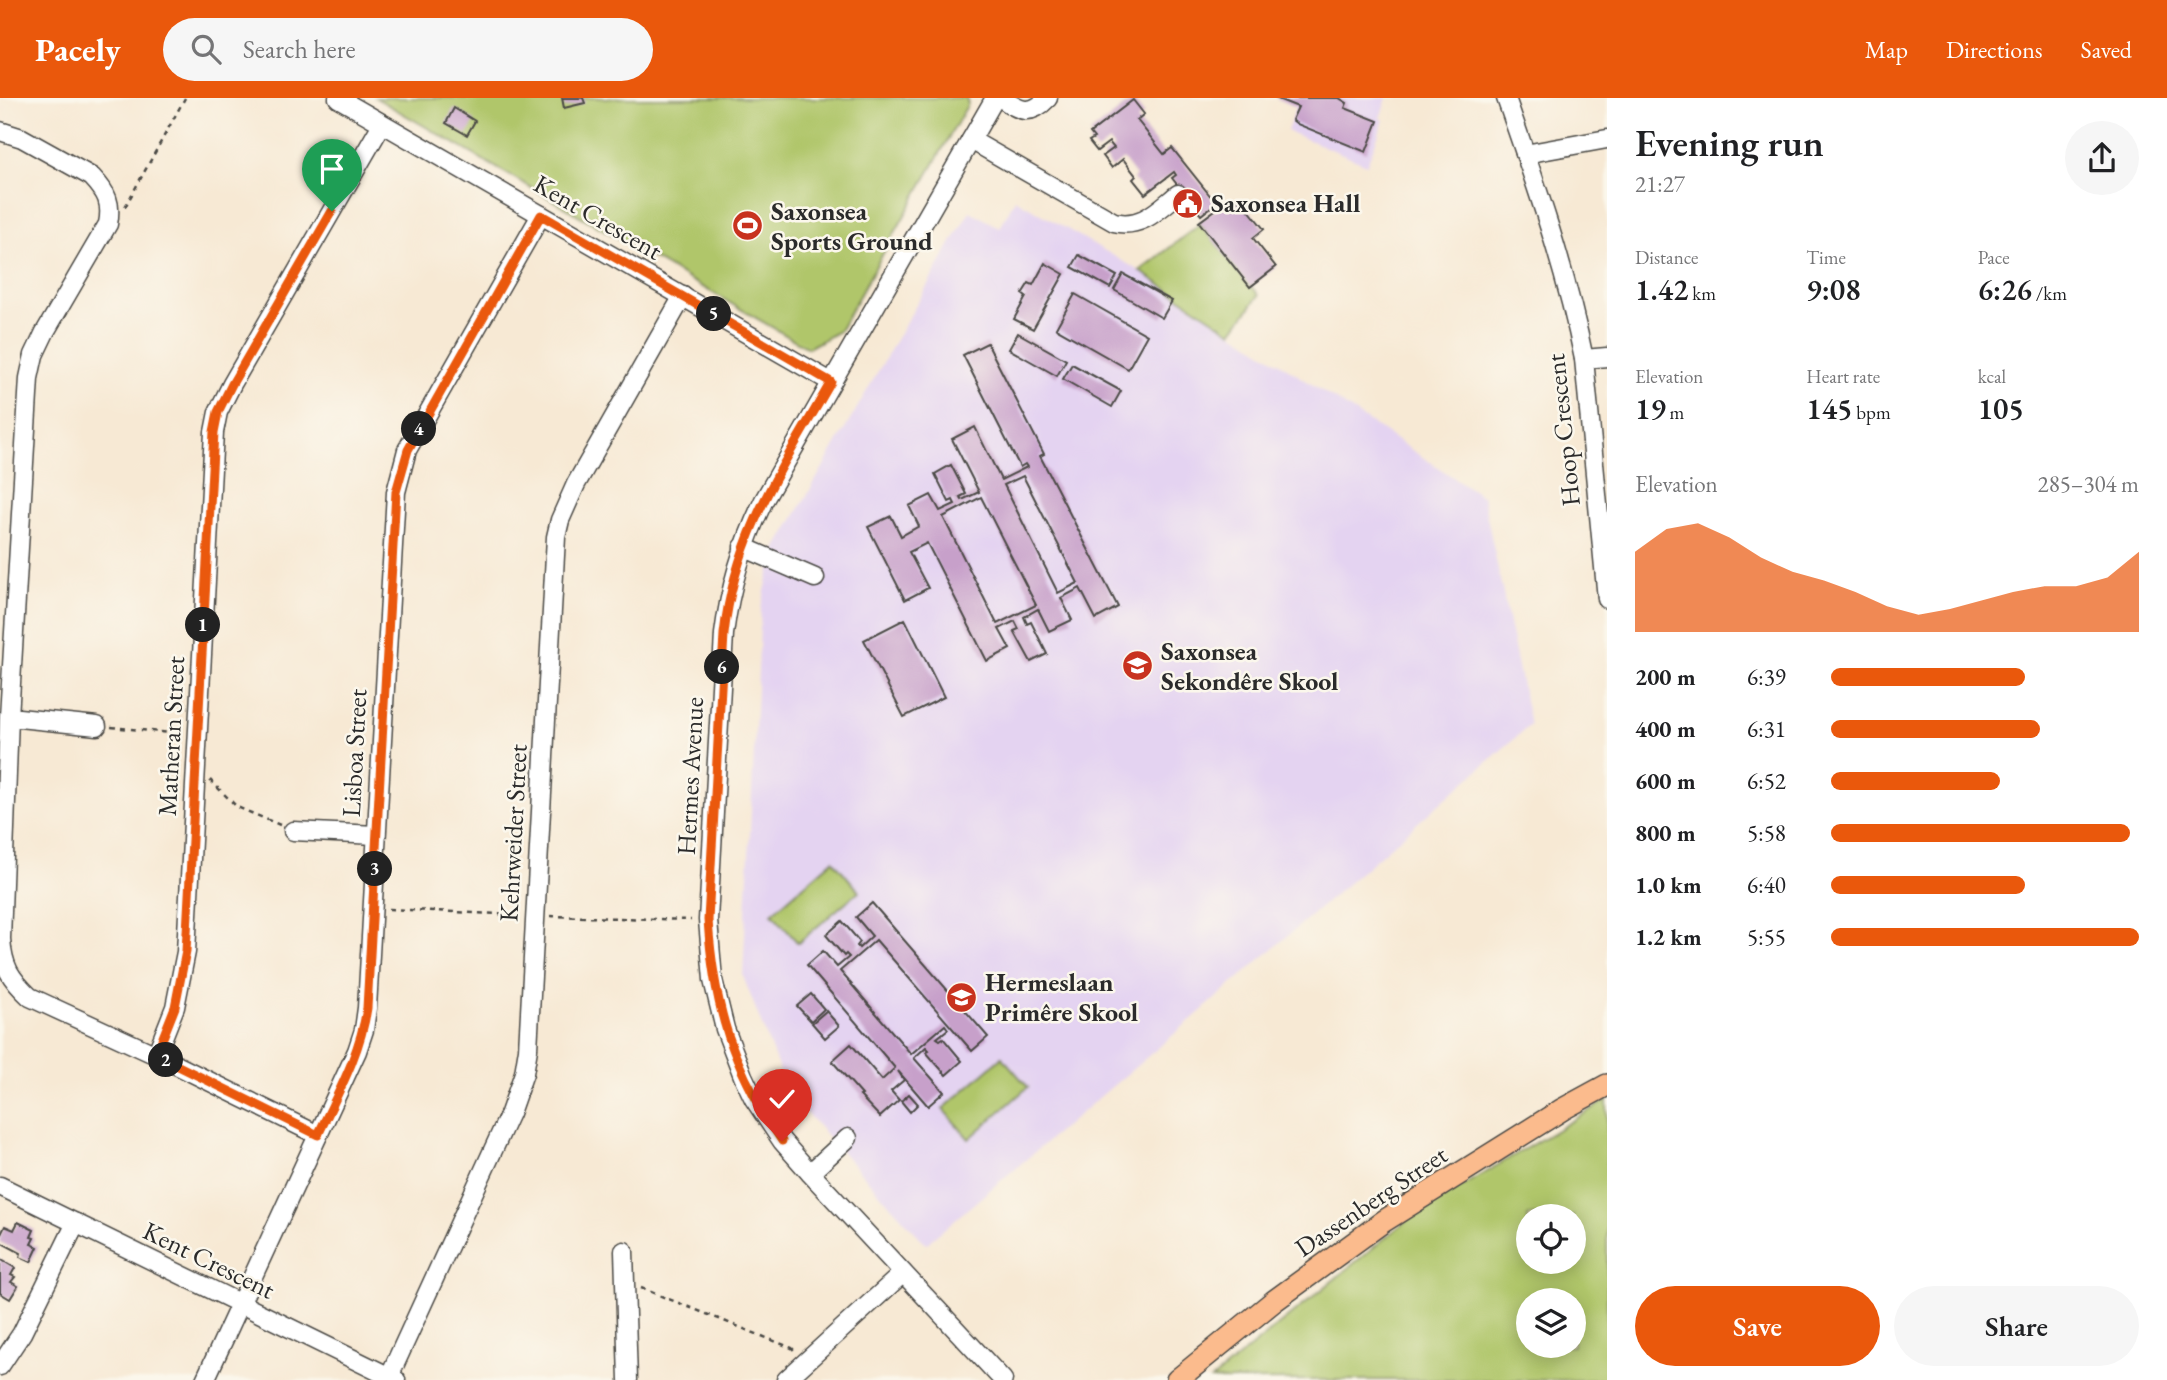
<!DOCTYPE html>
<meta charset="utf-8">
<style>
body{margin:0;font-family:"EB Garamond",serif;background:#f6f6f6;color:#202124;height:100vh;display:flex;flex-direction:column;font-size:26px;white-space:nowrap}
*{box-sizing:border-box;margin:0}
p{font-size:23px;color:#757577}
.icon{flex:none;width:38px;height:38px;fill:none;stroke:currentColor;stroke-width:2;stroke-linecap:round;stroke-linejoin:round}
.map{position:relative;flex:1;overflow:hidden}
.sheet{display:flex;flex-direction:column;background:#fff;width:560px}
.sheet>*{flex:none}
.fabs{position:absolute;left:1516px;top:1106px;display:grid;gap:14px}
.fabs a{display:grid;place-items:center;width:70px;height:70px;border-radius:50%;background:#fff;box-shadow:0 4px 18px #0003;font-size:35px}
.pin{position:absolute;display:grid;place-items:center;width:60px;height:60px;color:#fff;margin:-72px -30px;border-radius:50% 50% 50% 0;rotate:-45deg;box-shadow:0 0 7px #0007}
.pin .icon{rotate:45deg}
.km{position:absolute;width:35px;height:35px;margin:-18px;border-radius:50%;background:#222;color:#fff;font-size:19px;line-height:35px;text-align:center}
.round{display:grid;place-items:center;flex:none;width:74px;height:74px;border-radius:37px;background:#f6f6f6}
.overview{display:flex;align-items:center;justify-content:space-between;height:119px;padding:0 28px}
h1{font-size:38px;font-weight:600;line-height:52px}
.stats{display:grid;grid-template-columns:repeat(3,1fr);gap:10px;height:119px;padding:7px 28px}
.stats div{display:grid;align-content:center}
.stats b{font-size:30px;font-weight:600}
.stats small{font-size:19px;font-weight:400}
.stats p{font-size:19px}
.chart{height:196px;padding:14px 28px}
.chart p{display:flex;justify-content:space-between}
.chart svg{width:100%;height:126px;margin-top:7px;fill:#ea580c;opacity:.7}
.button{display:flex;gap:14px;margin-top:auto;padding:14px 28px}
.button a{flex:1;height:80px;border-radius:42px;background:#ea580c;color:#fff;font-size:28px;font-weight:600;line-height:80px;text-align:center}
.button a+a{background:#f6f6f6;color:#202124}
ul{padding:0 28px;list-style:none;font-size:23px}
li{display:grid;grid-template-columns:112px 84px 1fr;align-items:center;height:52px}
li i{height:18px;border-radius:9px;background:#ea580c}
header{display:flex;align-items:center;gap:42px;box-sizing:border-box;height:98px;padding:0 35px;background:#ea580c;color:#fff}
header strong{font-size:33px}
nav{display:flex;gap:38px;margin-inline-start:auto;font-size:24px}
.search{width:490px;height:63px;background:#f6f6f6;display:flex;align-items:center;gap:18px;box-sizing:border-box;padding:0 24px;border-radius:38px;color:#757577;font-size:26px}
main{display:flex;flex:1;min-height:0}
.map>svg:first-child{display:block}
.built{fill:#e4d3f1}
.green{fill:#b0c66b;stroke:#6e784b;stroke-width:2;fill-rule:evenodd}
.building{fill:#c7a0ca;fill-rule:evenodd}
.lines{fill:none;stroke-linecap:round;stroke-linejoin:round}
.minor-casing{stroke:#4a4844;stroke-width:21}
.major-casing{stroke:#4a4844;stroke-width:24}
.path{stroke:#4a4844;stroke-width:2.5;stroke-dasharray:5 5;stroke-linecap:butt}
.minor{stroke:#fff;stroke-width:18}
.major{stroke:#fbbb8d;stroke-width:21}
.route-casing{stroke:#fff;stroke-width:14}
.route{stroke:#ea580c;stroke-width:9}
.labels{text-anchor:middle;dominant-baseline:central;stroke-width:5;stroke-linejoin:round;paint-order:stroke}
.poi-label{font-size:26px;font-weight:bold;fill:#2b2b2b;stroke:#fbf7ec;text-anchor:start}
.street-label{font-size:26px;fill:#2b2b2b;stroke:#fbf7ec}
</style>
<header>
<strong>Pacely</strong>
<div class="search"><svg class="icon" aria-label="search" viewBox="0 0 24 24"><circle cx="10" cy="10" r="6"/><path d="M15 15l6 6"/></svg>Search here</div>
<nav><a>Map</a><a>Directions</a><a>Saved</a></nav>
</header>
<main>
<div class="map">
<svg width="1607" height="1282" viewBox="0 0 1607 1282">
<rect width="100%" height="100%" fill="#fbf7ec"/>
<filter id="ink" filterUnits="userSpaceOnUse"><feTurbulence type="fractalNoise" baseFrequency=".0143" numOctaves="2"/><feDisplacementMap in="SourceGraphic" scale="14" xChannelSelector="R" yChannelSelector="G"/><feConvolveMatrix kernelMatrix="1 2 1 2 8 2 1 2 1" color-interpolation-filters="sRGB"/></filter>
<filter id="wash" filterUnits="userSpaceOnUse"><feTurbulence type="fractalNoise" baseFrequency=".00686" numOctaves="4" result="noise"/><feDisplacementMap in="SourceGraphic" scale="28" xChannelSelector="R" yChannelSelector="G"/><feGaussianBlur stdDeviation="1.57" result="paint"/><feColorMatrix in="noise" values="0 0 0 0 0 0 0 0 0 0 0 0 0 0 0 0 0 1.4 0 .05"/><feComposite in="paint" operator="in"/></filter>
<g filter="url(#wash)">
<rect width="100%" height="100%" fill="#f7e9d4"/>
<g class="built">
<path d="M1275 0H1387L1380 20 1384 22 1367 66 1287 33 1296 9Z"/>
<path d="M1015 101 1140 173 1483 399 1530 627 1192 921 926 1146 788 995 743 878 761 510 774 455 970 113 1000 130Z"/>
</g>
<g class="green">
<path d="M376 0H966L968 6 839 233 808 250Z"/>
<path d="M1200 126 1259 197 1232 234 1140 173Z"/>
<path d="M833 762 859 793 798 845 772 815Z"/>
<path d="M1002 959 1028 989 969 1041 943 1011Z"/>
<path d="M1607 1002V1282H1211L1412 1118ZM1573 1118V1164H1528V1118ZM1528 1202H1573V1248H1528Z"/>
</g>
<g id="blocks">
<g class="building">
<path d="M562 0H583L585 5 564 10Z"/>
<path d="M1275 0H1339L1347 5 1345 10 1378 23 1366 54 1297 26 1292 22 1298 9Z"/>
<path d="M1133 2 1144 16 1137 22 1164 56 1172 50 1216 105 1201 117 1172 80 1176 77 1174 74 1145 96 1133 81 1136 78 1123 61 1112 70 1103 58 1114 50 1109 44 1097 53 1089 43 1094 40 1090 35Z"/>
<path d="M454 10 475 23 467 37 446 25Z"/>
<path d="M1230 101 1233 106 1240 101 1264 131 1253 140 1276 169 1250 189 1199 124Z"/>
<path d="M1079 157 1117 178 1110 190 1072 169Z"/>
<path d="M1045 165 1064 176 1033 231 1014 221 1026 199 1022 196 1029 185 1033 187Z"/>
<path d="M1123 176 1172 203 1162 220 1114 192Z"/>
<path d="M1075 196 1147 237 1128 271 1056 230Z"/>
<path d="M1018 235 1066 262 1057 278 1009 251Z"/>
<path d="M987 245 1044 356 1040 358 1118 509 1096 521 1080 490 1061 500 1072 522 1049 533 1038 511 1024 519 1027 526 1031 524 1047 556 1031 564 1014 533 1019 531 1015 523 999 531 1010 551 987 563 927 445 909 454 928 490 905 502 868 429 891 418 901 438 919 428 909 408 931 397 940 413 955 406 953 402 949 404 935 376 951 367 966 396 960 399 962 402 979 394 952 341 975 329 1001 382 1027 369 1025 366 1020 369 963 257ZM1023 378 1078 485 1058 495 1004 387ZM981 399 1036 507 997 526 943 419Z"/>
<path d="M1072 266 1121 293 1112 309 1063 281Z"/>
<path d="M905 521 944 599 904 619 864 542Z"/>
<path d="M872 805 988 939 972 953 876 842 840 873 911 956 945 927 948 931 937 940 940 942 943 940 962 963 946 977 926 954 929 952 926 949 914 960 944 994 928 1008 898 973 904 982 891 993 899 1002 880 1019 860 998 862 997 832 963 851 946 882 982 895 970 807 867 823 853 837 869 849 859 846 856 844 858 826 837 842 823 860 844 857 848 859 850 872 838 856 819Z"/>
<path d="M811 896 824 911 811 923 797 908Z"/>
<path d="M826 913 839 928 825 940 812 925Z"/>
<path d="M909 996 918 1006 910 1014 901 1003Z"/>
<path d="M18 1124 34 1132 31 1139 34 1140 31 1146 38 1149 31 1164 20 1159 21 1155 0 1144V1138L5 1128 14 1132Z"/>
<path d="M0 1161 15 1170 11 1177 15 1179 11 1184 18 1188 10 1201 0 1195Z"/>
</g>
</g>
</g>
<g filter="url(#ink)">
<use href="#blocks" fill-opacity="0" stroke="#4a4844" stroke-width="2"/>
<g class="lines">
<defs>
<g id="minor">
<path d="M338 0 831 284"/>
<path d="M995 0 764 402C743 445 730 488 724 536L708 822 713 882 725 931 743 978 754 1001 782 1043 810 1075 1003 1282"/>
<path d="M1001 0C1020 13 1030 19 1048 0"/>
<path d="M1506 0C1536 86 1566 172 1584 261L1607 501"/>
<path d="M0 33 22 40 92 79C107 95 112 105 108 126L45 234 34 257 29 280 9 619 1 841C3 869 10 880 30 899L156 957 318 1037"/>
<path d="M971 42 1114 124C1141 131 1158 112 1178 96"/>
<path d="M1525 56 1607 41"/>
<path d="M1584 261 1607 259"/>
<path d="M743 449 815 480"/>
<path d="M9 619 97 628"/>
<path d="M293 733 376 737"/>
<path d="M156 957 175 909 186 854 214 334 218 314 232 286 382 26"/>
<path d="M810 1075 848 1040"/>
<path d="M0 1088 396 1282"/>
<path d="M624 1153 628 1282"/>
<path d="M0 1268 22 1235 76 1125"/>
<path d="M389 1279 510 1015 524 975 528 951 556 439 560 422 576 386 683 198"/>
<path d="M205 1282 357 953 364 932 367 910 396 394 407 352 541 117"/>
<path d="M786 1282 903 1175"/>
</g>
<path id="major" d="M1177 1282 1274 1203 1384 1123 1563 1011 1607 987"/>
</defs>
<use href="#minor" class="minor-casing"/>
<use href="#major" class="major-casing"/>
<g class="path">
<path d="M125 109 185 0"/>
<path d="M111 629 181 636"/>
<path d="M210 682 237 709 280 727"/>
<path d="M389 811 519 817"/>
<path d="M550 818 691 822"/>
<path d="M641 1190 792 1250 796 1254"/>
</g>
<use href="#minor" class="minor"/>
<use href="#major" class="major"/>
</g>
</g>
<g class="lines" filter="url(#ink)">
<defs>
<path id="route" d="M332 113 232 286 218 314 214 334 186 853 175 909 156 957 318 1037C338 995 360 956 367 910L396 394 408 352 541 117 831 284C783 368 735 436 724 536L708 822C714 910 732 970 782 1043"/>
</defs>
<use href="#route" class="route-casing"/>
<use href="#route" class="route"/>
</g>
<defs>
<symbol id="civic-disc" viewBox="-11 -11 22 22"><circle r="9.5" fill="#c8321e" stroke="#fbf7ec"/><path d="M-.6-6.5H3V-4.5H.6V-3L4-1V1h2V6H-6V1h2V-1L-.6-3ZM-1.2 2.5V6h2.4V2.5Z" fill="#fff"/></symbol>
<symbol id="stadium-disc" viewBox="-11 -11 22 22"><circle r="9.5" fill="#c8321e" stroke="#fbf7ec"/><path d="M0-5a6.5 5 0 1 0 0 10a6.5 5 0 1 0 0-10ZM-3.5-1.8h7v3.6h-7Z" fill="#fff"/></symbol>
<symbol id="school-disc" viewBox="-11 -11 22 22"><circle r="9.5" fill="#c8321e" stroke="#fbf7ec"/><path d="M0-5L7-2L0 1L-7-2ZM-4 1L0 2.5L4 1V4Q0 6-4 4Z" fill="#fff"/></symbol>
</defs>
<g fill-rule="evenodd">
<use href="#civic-disc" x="1170" y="88" width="35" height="35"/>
<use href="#stadium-disc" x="730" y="110" width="35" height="35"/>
<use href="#school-disc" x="1120" y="550" width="35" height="35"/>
<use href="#school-disc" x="944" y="882" width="35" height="35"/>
</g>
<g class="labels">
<g class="poi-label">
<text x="1211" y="105">Saxonsea Hall</text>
<text x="771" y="113">Saxonsea<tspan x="771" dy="30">Sports Ground</tspan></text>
<text x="1161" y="553">Saxonsea<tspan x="1161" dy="30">Sekondêre Skool</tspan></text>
<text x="985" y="884">Hermeslaan<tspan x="985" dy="30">Primêre Skool</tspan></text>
</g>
<g class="street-label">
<text transform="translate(598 119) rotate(30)">Kent Crescent</text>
<text transform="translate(1563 332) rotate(-96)">Hoop Crescent</text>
<text transform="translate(171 638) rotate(-87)">Matheran Street</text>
<text transform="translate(354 655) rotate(-87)">Lisboa Street</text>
<text transform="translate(690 678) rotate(-87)">Hermes Avenue</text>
<text transform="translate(513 735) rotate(-87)">Kehrweider Street</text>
<text transform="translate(1371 1103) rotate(-34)">Dassenberg Street</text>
<text transform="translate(209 1162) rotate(26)">Kent Crescent</text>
</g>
</g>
</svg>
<div class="fabs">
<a><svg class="icon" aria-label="locate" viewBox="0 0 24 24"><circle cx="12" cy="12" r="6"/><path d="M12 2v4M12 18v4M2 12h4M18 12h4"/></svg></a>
<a><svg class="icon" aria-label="layers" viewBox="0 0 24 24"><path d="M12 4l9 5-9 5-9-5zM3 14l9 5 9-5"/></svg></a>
</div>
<div class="pin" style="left:332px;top:113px;background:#1e9e55"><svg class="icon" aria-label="arrive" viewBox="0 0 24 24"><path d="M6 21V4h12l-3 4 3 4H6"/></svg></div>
<div class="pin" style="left:782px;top:1043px;background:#d93025"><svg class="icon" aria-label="check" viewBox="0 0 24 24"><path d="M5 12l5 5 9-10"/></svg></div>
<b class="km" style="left:203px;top:527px">1</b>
<b class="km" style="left:166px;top:962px">2</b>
<b class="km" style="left:375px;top:771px">3</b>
<b class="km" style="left:419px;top:331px">4</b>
<b class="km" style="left:714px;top:216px">5</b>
<b class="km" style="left:722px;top:569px">6</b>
</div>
<section class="sheet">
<div class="overview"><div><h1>Evening run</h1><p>21:27</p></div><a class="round"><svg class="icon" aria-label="share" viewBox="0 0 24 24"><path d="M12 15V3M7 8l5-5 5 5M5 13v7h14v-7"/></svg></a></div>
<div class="stats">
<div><p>Distance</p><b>1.42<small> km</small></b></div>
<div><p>Time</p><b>9:08</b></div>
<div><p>Pace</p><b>6:26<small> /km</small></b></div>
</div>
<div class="stats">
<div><p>Elevation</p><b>19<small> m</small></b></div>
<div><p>Heart rate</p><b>145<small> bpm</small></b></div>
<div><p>kcal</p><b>105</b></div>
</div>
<div class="chart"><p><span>Elevation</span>285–304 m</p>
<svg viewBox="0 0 160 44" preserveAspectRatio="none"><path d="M0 44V16L10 8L20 6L30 11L40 18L50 23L60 26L70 30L80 35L90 38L100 36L110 33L120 30L130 28L140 28L150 25L160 16V44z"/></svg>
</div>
<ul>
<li><b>200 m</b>6:39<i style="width:63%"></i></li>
<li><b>400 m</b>6:31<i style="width:68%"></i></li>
<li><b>600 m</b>6:52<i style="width:55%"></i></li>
<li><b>800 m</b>5:58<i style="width:97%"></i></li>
<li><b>1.0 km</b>6:40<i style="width:63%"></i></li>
<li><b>1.2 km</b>5:55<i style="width:100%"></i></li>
</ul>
<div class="button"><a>Save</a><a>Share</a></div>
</section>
</main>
